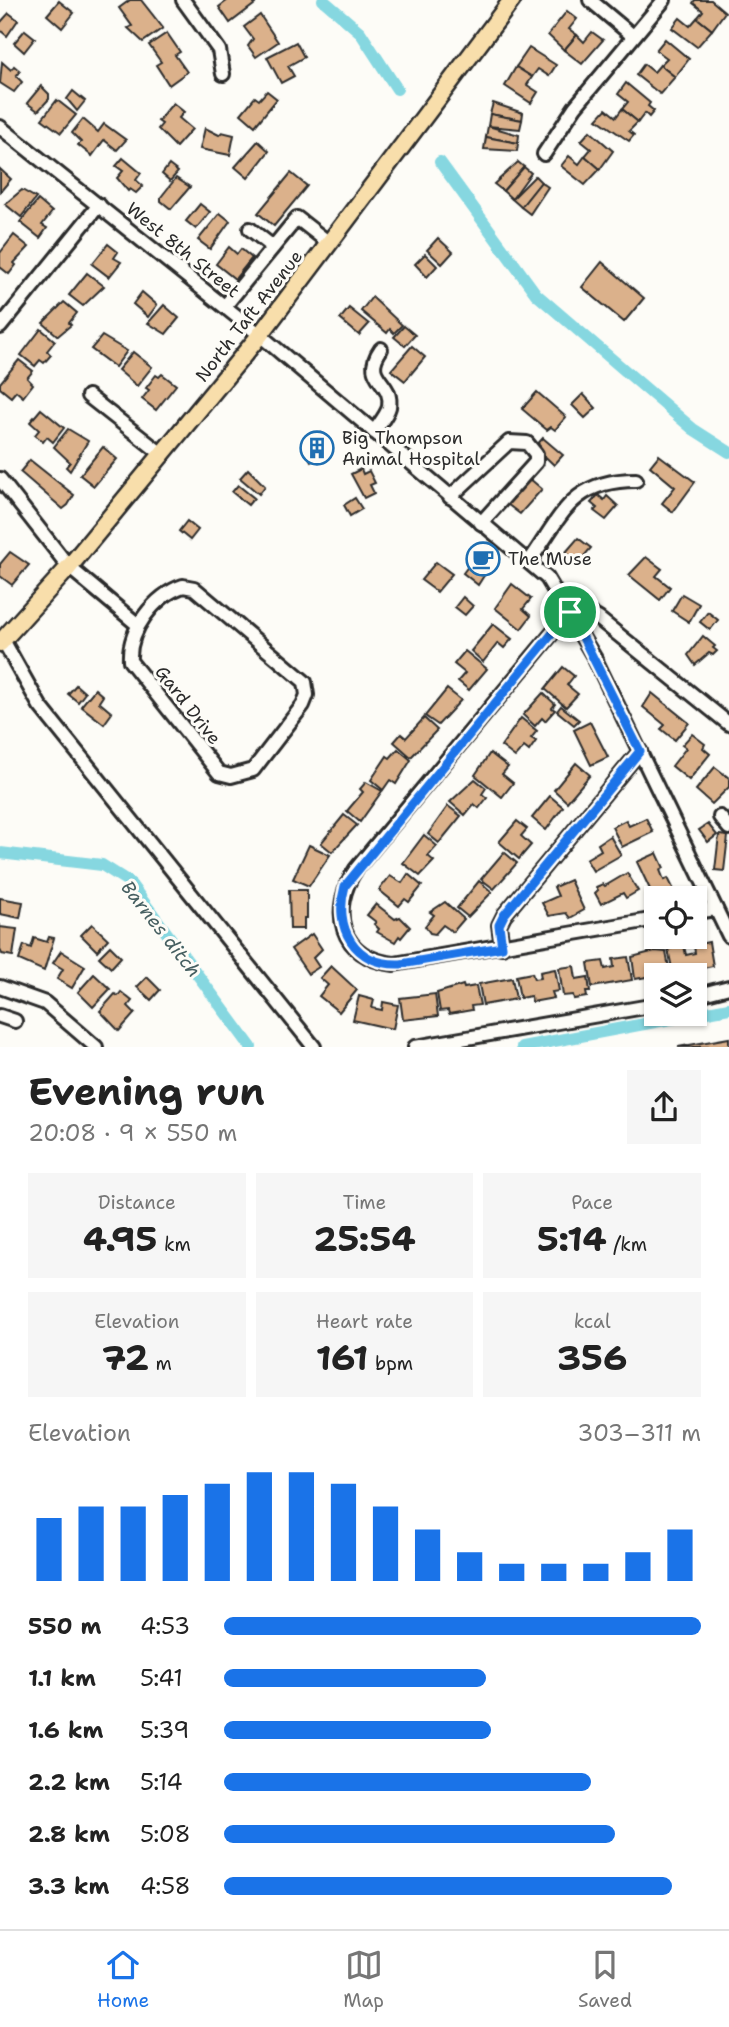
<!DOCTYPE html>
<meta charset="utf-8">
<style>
body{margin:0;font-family:"Shantell Sans",sans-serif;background:#f6f6f6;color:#222;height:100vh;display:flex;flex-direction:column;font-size:26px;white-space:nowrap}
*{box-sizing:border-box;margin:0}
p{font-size:23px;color:#767676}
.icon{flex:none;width:38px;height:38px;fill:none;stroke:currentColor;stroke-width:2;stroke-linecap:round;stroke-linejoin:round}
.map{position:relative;height:1047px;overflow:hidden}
.side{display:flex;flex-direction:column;background:#fff;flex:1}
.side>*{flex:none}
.buttons{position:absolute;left:644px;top:886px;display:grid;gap:14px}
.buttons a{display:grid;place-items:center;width:63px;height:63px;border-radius:0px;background:#fff;box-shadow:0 2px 5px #0004;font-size:35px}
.pin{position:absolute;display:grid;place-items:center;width:60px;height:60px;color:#fff;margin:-30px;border:4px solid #fff;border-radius:50%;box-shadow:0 2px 7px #0007}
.round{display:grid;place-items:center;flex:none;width:74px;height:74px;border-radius:0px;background:#f6f6f6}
.head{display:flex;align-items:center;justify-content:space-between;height:119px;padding:0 28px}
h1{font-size:38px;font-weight:700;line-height:52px}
.stats{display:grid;grid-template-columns:repeat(3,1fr);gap:10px;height:119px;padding:7px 28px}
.stats div{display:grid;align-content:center;border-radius:0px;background:#f6f6f6;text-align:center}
.stats b{font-size:35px;font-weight:700}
.stats small{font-size:19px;font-weight:400}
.stats p{font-size:19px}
.chart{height:196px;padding:14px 28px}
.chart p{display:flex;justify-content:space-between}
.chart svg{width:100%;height:126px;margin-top:7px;stroke:#1a73e8;stroke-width:6}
ul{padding:0 28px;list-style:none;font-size:23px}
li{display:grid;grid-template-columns:112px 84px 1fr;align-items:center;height:52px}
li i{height:18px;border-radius:9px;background:#1a73e8}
.tabs{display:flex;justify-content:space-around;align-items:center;height:98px;border-top:2px solid #e0e0e0;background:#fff;font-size:19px;color:#767676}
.tabs a{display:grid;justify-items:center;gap:4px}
.tabs .selected{color:#1a73e8}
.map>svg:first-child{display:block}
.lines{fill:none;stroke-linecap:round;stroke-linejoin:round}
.canal{stroke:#86d7e0;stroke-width:12}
.building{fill:#dbb18b;stroke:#2b2b2b;stroke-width:2}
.minor-casing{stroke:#2b2b2b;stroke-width:18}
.major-casing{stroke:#2b2b2b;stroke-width:21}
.minor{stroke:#fdfcf7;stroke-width:12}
.major{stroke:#f8deab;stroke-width:16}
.route-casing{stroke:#fff;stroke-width:14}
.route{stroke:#1a73e8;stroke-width:9}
.labels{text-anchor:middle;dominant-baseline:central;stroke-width:6;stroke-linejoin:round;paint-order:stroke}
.street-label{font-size:18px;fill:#2b2b2b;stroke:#fdfcf7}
.poi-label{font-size:18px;fill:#2b2b2b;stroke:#fdfcf7;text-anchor:start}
.water-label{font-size:19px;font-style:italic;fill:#465f61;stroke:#fdfcf7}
</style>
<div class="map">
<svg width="729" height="1047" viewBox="0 0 729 1047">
<rect width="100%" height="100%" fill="#fdfcf7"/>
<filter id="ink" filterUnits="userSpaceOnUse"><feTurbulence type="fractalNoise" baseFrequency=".0143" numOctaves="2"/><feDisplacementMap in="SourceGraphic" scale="14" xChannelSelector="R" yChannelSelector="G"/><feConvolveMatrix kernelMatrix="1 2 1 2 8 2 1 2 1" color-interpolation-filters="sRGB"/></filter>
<g filter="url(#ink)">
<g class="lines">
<g class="canal">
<path d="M323 0 360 32 397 89"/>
<path d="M440 162 536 294 693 429 729 452"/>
<path d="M0 853 102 865 129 882 251 1047"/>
<path d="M522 1047 729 1008"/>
</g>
</g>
<g class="building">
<path d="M130 0H141L163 28 143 42 128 28 132 26 119 8Z"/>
<path d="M228 0H252L255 4 230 23 219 7Z"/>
<path d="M695 0H711L725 12 712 30 697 18 703 11 693 3Z"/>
<path d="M59 1 74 13 62 28 47 15Z"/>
<path d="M567 11 577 19 569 29 577 35 564 50 548 35Z"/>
<path d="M9 13 18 20 7 36 0 30V23Z"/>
<path d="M260 15 278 42 256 57 248 46 253 39 244 27Z"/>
<path d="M680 18 690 26 697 18 712 30 697 47 672 28Z"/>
<path d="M25 30 35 38 24 52 14 43Z"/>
<path d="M592 32 603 40 582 64 564 50 577 35 584 42Z"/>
<path d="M167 33 180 52 175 55 187 72 169 85 156 65 161 62 149 45Z"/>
<path d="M665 39 689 59 675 77 660 65 667 58 656 50Z"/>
<path d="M296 42 304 57 288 66 294 76 281 83 267 57Z"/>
<path d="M529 48 556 65 549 76 538 69 532 77 516 67Z"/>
<path d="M2 62 11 70 14 66 20 71 16 76 22 82 14 92 0 83Z"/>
<path d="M644 64 654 72 660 65 675 77 660 94 636 75Z"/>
<path d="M516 67 532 77 527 85 538 92 531 103 505 86Z"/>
<path d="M626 83 650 103 648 106 654 111 649 117 645 113 638 122 622 109 628 102 618 94Z"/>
<path d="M41 86 49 94V99L38 111 27 103Z"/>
<path d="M73 91 85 101 77 111 67 99Z"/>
<path d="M267 91 277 99 255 126 241 114 255 97 259 100Z"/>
<path d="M57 100 76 115 61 133 42 119Z"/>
<path d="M173 103 184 112 179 118 192 129 176 147 158 129 162 124 158 121Z"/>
<path d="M493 103 523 113 522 120 490 114Z"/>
<path d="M606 109 616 117 622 109 638 122 629 131 634 135 629 141 597 119Z"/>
<path d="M490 114 522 120 520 129 488 126Z"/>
<path d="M83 119 98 132 104 124 126 140 117 150 104 140 92 156 78 145 81 142 72 133Z"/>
<path d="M488 126 519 135 518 143 486 137Z"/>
<path d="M205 128 219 135 222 132 234 135 230 155 200 149Z"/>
<path d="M590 131 613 151 600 169 585 156 591 149 581 141Z"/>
<path d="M486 137 518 143 517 151 484 149Z"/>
<path d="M258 141 269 151 248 178 235 167Z"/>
<path d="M569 156 579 164 585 156 600 169 585 185 561 166Z"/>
<path d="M123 158 141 173 136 180 143 186 136 193 130 189 128 191 117 178 123 171 116 166Z"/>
<path d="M518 162 524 167 503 191 494 184Z"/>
<path d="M169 165 178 172 170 181 162 174Z"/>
<path d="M524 167 531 173 512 199 503 191Z"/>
<path d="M0 169 11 179 0 192Z"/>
<path d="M291 173 307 186 274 226 258 213Z"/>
<path d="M535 176 541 182 521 207 512 199Z"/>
<path d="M176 178 190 187 171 209 161 201V197Z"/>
<path d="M541 182 548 187 530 214 521 207Z"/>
<path d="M22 190 36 198 21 217 5 204Z"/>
<path d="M38 200 52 212 42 225 47 228 40 238 20 222Z"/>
<path d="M200 204 210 212 196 229 186 221Z"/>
<path d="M220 213 230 221 210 249 198 240Z"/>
<path d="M14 235 29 247 14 263 16 265 9 274 0 267V253Z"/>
<path d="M438 238 453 252 442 264 427 250Z"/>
<path d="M108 244 118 252 114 258 121 262 109 277 92 264Z"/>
<path d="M229 247 237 254 241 249 252 258 235 279 216 264Z"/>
<path d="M425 254 437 266 427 277 415 264Z"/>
<path d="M602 262 644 298 624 322 582 287Z"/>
<path d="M87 273 104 286 83 306 69 295Z"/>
<path d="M142 292 157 305 148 317 133 304Z"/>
<path d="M372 297 402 325 394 333 390 329 387 333 361 311Z"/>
<path d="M64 302 77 313 69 323 71 325 58 336 43 323Z"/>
<path d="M164 305 179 318 166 334 148 323Z"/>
<path d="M349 308 369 324 359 335 340 319Z"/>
<path d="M404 326 415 335 405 346 394 337Z"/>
<path d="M41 329 55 341 47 351 51 355 44 363 40 360 35 366 21 355Z"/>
<path d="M102 336 127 351 115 367 91 349Z"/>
<path d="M412 346 425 357 405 381 391 370Z"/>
<path d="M133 352 152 367 137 386 118 370Z"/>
<path d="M19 360 33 371 27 378 33 384 23 397 16 391 11 397 0 388V383Z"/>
<path d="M162 374 176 385 156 410 142 399 149 390 146 388 156 375 159 377Z"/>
<path d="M537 392 566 417 555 430 551 427 547 430 522 409Z"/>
<path d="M583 394 596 408 585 418 572 405Z"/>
<path d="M41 409 64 428 53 442 47 437 43 442 35 435 39 430 30 422Z"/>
<path d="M68 429 88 441 70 471 66 467 70 462 54 447Z"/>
<path d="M321 433 331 450 311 461 303 446Z"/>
<path d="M543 438 563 455 554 465 535 447Z"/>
<path d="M103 447 117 459 94 486 80 475Z"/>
<path d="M659 455 695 482 673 512 662 503 675 487 650 466Z"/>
<path d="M30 460 74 495 68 505 63 509 20 472Z"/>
<path d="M248 469 265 486 259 494 240 478Z"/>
<path d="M361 469 363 474 369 471 375 483 370 485 374 493 364 498 351 474Z"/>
<path d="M529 478 542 489 520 514 507 504Z"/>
<path d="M238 485 254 498 248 505 232 492Z"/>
<path d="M598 495 604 500 607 496 618 506 606 520 594 511 597 508 591 503Z"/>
<path d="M355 498 362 509 350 516 344 505Z"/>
<path d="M187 521 198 530 190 540 179 531Z"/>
<path d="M578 538 591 548 578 563 566 552Z"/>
<path d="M10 552 29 565 12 585 0 576V564Z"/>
<path d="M479 552 492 563 478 585 463 573Z"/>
<path d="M646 557 662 569 656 576 670 587 660 600 629 575Z"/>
<path d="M436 562 452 574 437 592 421 580Z"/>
<path d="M512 584 531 599 523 609 531 616 521 629 495 608Z"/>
<path d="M682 594 699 604 689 622 672 611Z"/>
<path d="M463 597 473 606 465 615 455 607Z"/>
<path d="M708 612 718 620 710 630 700 622Z"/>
<path d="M493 624 512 639 504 648 498 643 483 662 471 651Z"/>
<path d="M703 636 715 646 713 648 717 651 713 655 709 653 695 665 688 655Z"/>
<path d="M465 651 487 669 469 690 458 681 465 673 454 664Z"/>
<path d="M563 667 574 676 567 685 578 694 566 707 545 689Z"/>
<path d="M76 685 85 693 78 702 68 694Z"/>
<path d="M95 689 103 696 99 702 112 713 104 724 81 706Z"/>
<path d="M447 689 461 700 438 725 425 716Z"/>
<path d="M543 693 555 704 552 708 555 710 545 721 542 718 535 726 523 715Z"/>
<path d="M652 693 689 723 675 740 661 729 665 725 643 707Z"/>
<path d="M561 706 579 720 574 725 557 711Z"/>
<path d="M424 718 437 730 411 757 394 742 401 734 406 738Z"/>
<path d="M521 718 537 731 531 738 536 741 529 751 524 747 515 757 501 746Z"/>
<path d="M590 722 608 757 591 765 574 730Z"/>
<path d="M692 734 705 744 703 748 710 754 689 780 672 766 686 748 682 745Z"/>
<path d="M398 749 411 760 396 784 390 780 383 790 371 780 387 756 390 758Z"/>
<path d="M490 753 508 767 502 774 513 783 502 797 475 775Z"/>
<path d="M576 763 590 775 567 802 554 790Z"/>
<path d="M715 767 729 778V787L712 804 696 790Z"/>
<path d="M475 779 486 788 482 794 487 798 479 808 474 804 465 815 450 802Z"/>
<path d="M366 782 382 791 360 822 347 811 363 792 360 789Z"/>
<path d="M550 796 563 807 546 830 532 818Z"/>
<path d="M448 806 461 816 439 843 428 834Z"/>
<path d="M344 815 357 825 332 852 321 843Z"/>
<path d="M646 818 653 832 622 847 612 827 626 820 629 826Z"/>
<path d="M517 821 527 829 521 836 531 845 519 859 499 842Z"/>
<path d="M708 824 717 835 708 842 699 830Z"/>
<path d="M424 835 437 846 428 856 434 861 420 876 403 863Z"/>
<path d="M719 835 728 836 724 871 715 870Z"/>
<path d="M610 836 621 855 593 871 586 859 601 850 598 844Z"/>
<path d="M309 845 330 855 309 886 293 879Z"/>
<path d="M504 852 517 863 494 889 481 879Z"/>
<path d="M657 853 664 868 660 870 664 880 668 878 675 892 656 898V902L637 862Z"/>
<path d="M627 873 638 891 626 898 623 893 601 904 595 893 598 890 596 887 603 884 605 886Z"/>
<path d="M408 874 422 886 409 902 405 899 399 906 379 890 390 876 402 883Z"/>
<path d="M570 880 584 910 570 918 566 913 549 916 542 903 558 896 554 887Z"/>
<path d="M479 881 492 892 468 917 457 908Z"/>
<path d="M289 890H307V918H304V929H290Z"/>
<path d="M0 898 23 902 20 918 0 914Z"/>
<path d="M445 902 464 919 453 932 443 925 435 934 430 933 425 926 434 915 430 912Z"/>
<path d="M376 904 395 919 400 917 410 927 401 938 399 936 395 942 377 932 379 929 374 924 376 922 367 915Z"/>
<path d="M0 924V927L17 929 13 956 2 954 0 950Z"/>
<path d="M92 924 108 939 97 951 81 935Z"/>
<path d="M312 934 322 949 313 958 319 967 308 974 291 949Z"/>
<path d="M49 937 54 938 44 971 19 960 24 945 31 948 34 938 47 942Z"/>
<path d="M709 942 713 966 688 971V975L673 973 668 949 684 946 686 955 695 953 694 945Z"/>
<path d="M110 946 121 957 111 968 99 957Z"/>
<path d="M61 951 85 966 72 988 57 979 63 969 53 963Z"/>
<path d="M655 951 666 952 670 973 635 979 632 957Z"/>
<path d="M628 957 632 980 592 987 588 963 603 961 605 969 614 967 613 959Z"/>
<path d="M331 966 357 990 339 1012 319 996 328 985 320 978Z"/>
<path d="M574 966 576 979 588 977 590 992H586L587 997 574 999 573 995 563 996 559 968Z"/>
<path d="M555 969 559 991 552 992 554 998 532 1002 531 996 520 998 516 976 532 973 534 979 541 978 540 972Z"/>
<path d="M94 974 110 989 93 1007 78 992Z"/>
<path d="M147 977 160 990 151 1000 137 987Z"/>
<path d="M512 978 516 999 483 1005 479 984Z"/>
<path d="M463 985 464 988 476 986 480 1005 471 1006 472 1010 449 1014 448 1010 440 1011 437 993Z"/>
<path d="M121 992 132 1001 128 1006 135 1013 119 1031 100 1011 115 994 118 996Z"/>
<path d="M435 994 438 1016 403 1020 400 998Z"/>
<path d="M359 996 374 1000 372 1008 382 1010 383 1002 398 1005 393 1029 353 1020Z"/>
<path d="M729 1038V1047H678Z"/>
</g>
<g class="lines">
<defs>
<g id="minor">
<path d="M183 0 219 50 223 74"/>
<path d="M590 0 633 36"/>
<path d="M0 127 260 335 547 578 594 657 729 936"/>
<path d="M544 154 575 107 664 0"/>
<path d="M250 229 273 247"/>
<path d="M225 306 297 218 329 243"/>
<path d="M0 327 99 205"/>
<path d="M88 396 163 455"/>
<path d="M374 432C379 424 387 415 389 407 394 380 360 379 381 349"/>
<path d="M0 479 69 567 138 625"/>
<path d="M450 497 509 442 527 443 536 454V462L481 523"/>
<path d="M529 562C562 515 572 480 636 480"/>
<path d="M183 586 194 588 305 682 307 695 303 705 253 770 231 776 219 773 130 661C128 630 154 596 183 586Z"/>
<path d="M559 595 599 619 729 724"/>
<path d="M570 612 356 869C329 910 339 958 394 964L656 919"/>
<path d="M3 640 40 706 314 1047"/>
<path d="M720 817 729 828"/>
<path d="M695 912 716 909"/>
<path d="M502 947 499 925 504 915 640 751"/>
<path d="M0 987 45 1003 96 1047"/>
<path d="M695 996 729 987"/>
<path d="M0 1016 15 1021"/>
<path d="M415 1047 656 1005"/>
</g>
<path id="major" d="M0 643 69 567 260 335 512 0"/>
</defs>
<use href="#minor" class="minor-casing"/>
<use href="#major" class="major-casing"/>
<use href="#minor" class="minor"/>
<use href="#major" class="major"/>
</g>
</g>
<g class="lines" filter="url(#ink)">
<defs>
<path id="route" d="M570 612 640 751 504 915 499 925 502 947 401 964C354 966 333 927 345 886Z"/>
</defs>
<use href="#route" class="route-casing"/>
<use href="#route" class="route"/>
</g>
<defs>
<symbol id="building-ring" viewBox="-11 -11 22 22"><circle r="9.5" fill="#fdfcf7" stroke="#1f6fb2" stroke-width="1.5"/><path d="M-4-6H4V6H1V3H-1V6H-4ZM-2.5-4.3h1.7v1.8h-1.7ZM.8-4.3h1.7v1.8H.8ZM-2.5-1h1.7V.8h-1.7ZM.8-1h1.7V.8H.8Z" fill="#1f6fb2"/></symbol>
<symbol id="cafe-ring" viewBox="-11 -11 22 22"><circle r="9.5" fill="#fdfcf7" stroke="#1f6fb2" stroke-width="1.5"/><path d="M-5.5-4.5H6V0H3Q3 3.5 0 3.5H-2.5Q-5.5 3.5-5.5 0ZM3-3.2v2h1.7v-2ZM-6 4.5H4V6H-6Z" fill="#1f6fb2"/></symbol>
</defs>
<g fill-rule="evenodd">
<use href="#building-ring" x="298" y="429" width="38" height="38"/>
<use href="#cafe-ring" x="464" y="540" width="38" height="38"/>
</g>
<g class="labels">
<g class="street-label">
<text transform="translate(183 250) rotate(39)">West 8th Street</text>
<text transform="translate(249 316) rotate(-52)">North Taft Avenue</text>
<text transform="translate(188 705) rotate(52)">Gard Drive</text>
</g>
<g class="poi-label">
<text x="342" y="438">Big Thompson<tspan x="342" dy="21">Animal Hospital</tspan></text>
<text x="508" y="559">The Muse</text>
</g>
<g class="water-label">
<text transform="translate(161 929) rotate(52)">Barnes ditch</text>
</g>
</g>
</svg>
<div class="buttons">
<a><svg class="icon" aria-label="locate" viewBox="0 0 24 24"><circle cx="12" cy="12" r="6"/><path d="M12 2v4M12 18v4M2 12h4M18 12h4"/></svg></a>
<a><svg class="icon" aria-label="layers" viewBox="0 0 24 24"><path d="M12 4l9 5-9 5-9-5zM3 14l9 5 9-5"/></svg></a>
</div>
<div class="pin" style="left:570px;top:612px;background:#1e9e55"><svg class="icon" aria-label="arrive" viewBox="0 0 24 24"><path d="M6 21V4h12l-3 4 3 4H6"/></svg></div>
</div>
<section class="side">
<div class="head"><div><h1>Evening run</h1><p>20:08 · 9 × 550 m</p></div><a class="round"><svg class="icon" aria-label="share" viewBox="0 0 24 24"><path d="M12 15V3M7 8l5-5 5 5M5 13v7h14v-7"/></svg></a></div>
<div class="stats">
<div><p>Distance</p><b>4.95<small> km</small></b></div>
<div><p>Time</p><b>25:54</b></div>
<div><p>Pace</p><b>5:14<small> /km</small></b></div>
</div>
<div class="stats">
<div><p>Elevation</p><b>72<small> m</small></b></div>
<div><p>Heart rate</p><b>161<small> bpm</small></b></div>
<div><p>kcal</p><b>356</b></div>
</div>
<div class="chart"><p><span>Elevation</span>303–311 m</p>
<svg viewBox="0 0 160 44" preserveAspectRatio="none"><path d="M5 44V22M15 44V18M25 44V18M35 44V14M45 44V10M55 44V6M65 44V6M75 44V10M85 44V18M95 44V26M105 44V34M115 44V38M125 44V38M135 44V38M145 44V34M155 44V26"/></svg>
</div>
<ul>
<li><b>550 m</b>4:53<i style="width:100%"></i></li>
<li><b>1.1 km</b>5:41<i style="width:55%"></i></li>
<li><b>1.6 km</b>5:39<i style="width:56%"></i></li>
<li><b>2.2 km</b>5:14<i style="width:77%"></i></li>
<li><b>2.8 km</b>5:08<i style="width:82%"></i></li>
<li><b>3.3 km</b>4:58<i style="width:94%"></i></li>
</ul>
</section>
<nav class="tabs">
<a class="selected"><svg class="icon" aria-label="home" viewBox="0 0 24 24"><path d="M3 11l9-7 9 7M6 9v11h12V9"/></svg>Home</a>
<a><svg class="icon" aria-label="map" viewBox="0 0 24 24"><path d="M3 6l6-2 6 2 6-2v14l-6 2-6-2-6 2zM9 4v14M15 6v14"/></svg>Map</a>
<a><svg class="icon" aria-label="saved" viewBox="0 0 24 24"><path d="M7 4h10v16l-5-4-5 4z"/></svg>Saved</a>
</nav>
